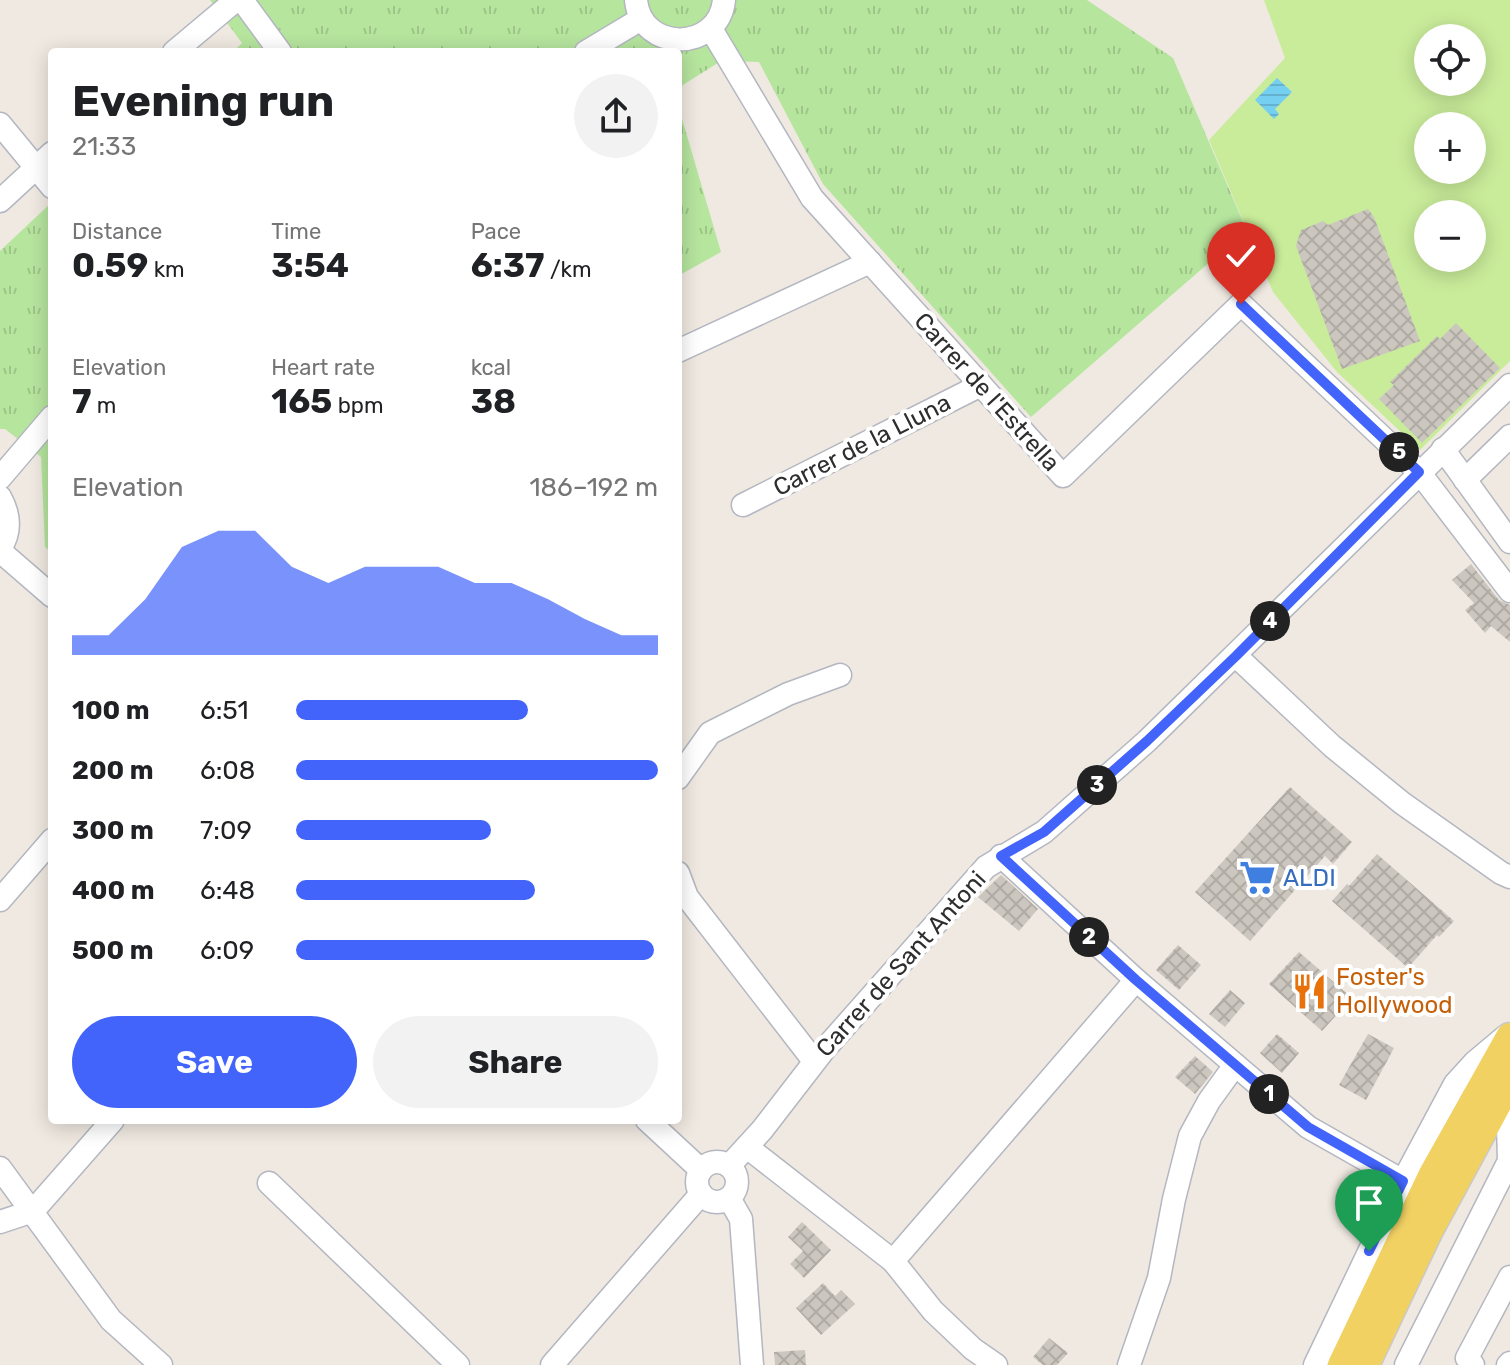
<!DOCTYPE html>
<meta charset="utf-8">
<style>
body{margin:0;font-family:Rubik,sans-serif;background:#f2f2f2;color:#202124;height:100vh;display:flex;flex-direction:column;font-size:30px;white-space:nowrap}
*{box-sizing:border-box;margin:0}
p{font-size:26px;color:#757577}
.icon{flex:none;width:44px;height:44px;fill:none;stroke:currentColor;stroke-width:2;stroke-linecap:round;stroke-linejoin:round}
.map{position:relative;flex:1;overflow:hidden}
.details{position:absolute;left:48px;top:48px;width:634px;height:1076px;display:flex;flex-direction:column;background:#fff;border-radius:8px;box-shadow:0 4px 20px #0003}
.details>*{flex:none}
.fabs{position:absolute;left:1414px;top:24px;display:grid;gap:16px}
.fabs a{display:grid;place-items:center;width:72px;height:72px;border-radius:50%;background:#fff;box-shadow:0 4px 20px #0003;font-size:40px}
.pin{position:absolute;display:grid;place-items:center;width:68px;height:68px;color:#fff;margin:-82px -34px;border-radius:50% 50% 50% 0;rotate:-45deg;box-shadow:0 0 8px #0007}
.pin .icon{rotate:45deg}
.km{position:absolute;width:40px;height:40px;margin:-20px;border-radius:50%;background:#222;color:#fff;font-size:22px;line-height:40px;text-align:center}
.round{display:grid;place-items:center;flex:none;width:84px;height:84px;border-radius:42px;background:#f2f2f2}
.overview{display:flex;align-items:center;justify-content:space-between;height:136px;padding:0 24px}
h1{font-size:44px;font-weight:700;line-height:60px}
.figures{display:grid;grid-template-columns:repeat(3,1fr);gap:12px;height:136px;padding:8px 24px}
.figures div{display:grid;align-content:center}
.figures b{font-size:34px;font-weight:700}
.figures small{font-size:22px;font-weight:400}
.figures p{font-size:22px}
.chart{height:224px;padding:16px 24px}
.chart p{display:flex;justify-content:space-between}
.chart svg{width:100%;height:144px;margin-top:8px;fill:#4264fb;opacity:.7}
.button{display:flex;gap:16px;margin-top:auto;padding:16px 24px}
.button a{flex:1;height:92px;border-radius:48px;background:#4264fb;color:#fff;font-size:32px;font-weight:700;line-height:92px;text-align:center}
.button a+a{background:#f2f2f2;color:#202124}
ul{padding:0 24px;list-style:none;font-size:26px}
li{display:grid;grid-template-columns:128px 96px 1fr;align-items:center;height:60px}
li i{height:20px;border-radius:10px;background:#4264fb}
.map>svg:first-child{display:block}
.grass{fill:url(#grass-tufts)}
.pitch{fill:#c9ec9a;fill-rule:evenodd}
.water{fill:url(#water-rules)}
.building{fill:url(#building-cross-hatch)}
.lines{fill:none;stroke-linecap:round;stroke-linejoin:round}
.minor-casing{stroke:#b4b7c1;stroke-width:25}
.major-casing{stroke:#c9c9c9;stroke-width:31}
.minor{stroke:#fff;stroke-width:22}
.major{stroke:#f2d163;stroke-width:28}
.route-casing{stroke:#fff;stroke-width:16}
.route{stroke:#4264fb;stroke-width:10}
.labels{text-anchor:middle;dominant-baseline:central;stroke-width:8;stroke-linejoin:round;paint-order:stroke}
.street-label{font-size:24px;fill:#2e2e2e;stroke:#fff}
.shop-label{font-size:24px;fill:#366cbe;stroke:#fff;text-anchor:start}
.food-label{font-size:24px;fill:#c56008;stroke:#fff;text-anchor:start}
</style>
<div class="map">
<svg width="1510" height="1365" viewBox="0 0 1510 1365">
<defs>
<pattern id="grass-tufts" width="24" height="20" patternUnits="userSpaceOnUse" patternTransform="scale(2)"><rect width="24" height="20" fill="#b6e59e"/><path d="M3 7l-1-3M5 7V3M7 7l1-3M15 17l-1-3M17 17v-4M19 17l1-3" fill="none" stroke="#9dc588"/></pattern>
<pattern id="water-rules" width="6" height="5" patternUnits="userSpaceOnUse" patternTransform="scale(2)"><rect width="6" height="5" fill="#75cff0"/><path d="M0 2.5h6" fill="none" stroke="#66b2ce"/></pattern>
<pattern id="building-cross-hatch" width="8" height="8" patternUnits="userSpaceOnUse" patternTransform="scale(2)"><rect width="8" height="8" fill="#cbc7bf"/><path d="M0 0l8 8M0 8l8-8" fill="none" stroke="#afaba4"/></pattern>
</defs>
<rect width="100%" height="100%" fill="#efe9e1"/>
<g class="grass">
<path d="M210 0H1087L1173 58 1255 250 1211 261 1031 417 823 184 759 62 721 61 678 88V52H233L242 43Z"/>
<path d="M678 105 721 252 678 276Z"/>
<path d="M52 202V553L45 547 41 457 5 429H0V251Z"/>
</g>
<path class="pitch" d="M1264 0H1510V361L1420 450 1337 372 1273 292 1209 140 1285 58ZM1428 38H1472V82H1428ZM1428 126H1472V170H1428ZM1428 214H1472V258H1428Z"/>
<path class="water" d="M1277 78 1292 92 1275 109 1279 114 1274 119 1255 100Z"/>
<g class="building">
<path d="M1368 209 1374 217 1420 341 1342 369 1296 246 1301 230 1323 221 1328 225Z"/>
<path d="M1456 323 1500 368 1422 443 1379 399 1394 385 1390 382 1437 336 1440 339Z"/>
<path d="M1471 564 1499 600 1510 605V642L1491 626 1485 633 1465 610 1474 603 1452 580Z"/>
<path d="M1290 787 1352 842 1333 864 1325 856 1250 941 1195 892Z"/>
<path d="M1377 854 1454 921 1439 937 1437 935 1408 968 1332 901 1347 884 1349 886Z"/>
<path d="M1001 875 1038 909 1019 931 978 897Z"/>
<path d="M1178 945 1201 965 1179 990 1156 970Z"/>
<path d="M1299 952 1352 998 1322 1031 1269 984Z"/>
<path d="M1230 990 1245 1003 1225 1027 1209 1014Z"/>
<path d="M1277 1034 1299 1053 1282 1073 1260 1053Z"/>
<path d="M1368 1034 1394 1048 1366 1100 1339 1085Z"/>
<path d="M1195 1056 1213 1072 1195 1094 1175 1077Z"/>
<path d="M802 1222 831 1250 804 1278 790 1264 803 1251 788 1237Z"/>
<path d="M823 1283 835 1296 841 1290 855 1304 821 1335 796 1308Z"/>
<path d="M1049 1338 1068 1353 1057 1365H1043L1033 1357Z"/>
<path d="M805 1350 806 1365H775L774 1352Z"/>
</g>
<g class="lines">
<defs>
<g id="minor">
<path d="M242 0 280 52"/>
<path d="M636 0C641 53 719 52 724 0"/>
<path d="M711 29 812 198 1063 476 1241 304 1419 472 1510 591"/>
<path d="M174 52 236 0"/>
<path d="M586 52 641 19"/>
<path d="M0 124 52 187"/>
<path d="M0 201 52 153"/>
<path d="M678 351 870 262"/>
<path d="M1443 449 1510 542"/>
<path d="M0 478 52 417"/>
<path d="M1465 480 1510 436"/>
<path d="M0 497C10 515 11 532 0 549"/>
<path d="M743 505 981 385"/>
<path d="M0 551 52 596"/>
<path d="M1236 656 1332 746 1402 803 1501 873 1510 877"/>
<path d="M678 778 710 733 788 694 840 675"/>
<path d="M1001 856 1136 980 1308 1127 1403 1181"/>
<path d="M678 873 687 897 814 1061"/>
<path d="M0 900 52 840"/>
<path d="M647 1120 701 1170"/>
<path d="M747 1147 893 1261 933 1311 973 1349 996 1365"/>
<circle cx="717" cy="1182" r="20"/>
<path d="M729 1166 762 1130 823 1051 986 867 1044 832 1147 741 1510 385"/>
<path d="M0 1168 111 1320 161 1365"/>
<path d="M269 1183 458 1365"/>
<path d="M729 1198 741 1219 752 1365"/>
<path d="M0 1222 33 1211 113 1120"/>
<path d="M893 1261 1136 980"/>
<path d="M552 1365 701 1194"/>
<path d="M1129 1365 1159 1278 1174 1199 1190 1136 1209 1101 1235 1065"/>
<path d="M1315 1365 1403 1181 1455 1084 1475 1062 1506 1036"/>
<path d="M1406 1365 1509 1161 1507 1087"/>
<path d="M1473 1365 1467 1358 1510 1277"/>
<path d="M1508 1365 1510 1363"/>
</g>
<g id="major">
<path d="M1342 1365 1433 1174 1510 1037"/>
<path d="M1365 1365 1428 1232 1510 1080"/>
</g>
</defs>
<use href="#minor" class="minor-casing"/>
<use href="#major" class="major-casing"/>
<use href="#minor" class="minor"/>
<use href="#major" class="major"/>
</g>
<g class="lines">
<defs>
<path id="route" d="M1241 304 1419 472 1236 656 1147 741 1044 832 1001 856 1136 980 1308 1127 1403 1181 1369 1251"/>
</defs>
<use href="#route" class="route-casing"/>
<use href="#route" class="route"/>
</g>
<defs>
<symbol id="supermarket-bare" viewBox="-9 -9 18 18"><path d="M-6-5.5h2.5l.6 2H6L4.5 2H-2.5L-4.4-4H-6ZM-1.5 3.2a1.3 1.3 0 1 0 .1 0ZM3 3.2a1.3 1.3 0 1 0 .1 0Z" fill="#3f7fe0" stroke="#fff" stroke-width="2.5" paint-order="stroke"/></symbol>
<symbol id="restaurant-bare" viewBox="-9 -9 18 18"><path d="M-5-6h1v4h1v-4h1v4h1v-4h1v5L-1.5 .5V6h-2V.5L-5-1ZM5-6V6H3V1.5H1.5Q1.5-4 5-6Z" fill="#e8710a" stroke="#fff" stroke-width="2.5" paint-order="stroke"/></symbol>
</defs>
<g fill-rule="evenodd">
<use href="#supermarket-bare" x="1232" y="852" width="51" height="51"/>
<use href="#restaurant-bare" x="1284" y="966" width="51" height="51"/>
</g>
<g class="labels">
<g class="street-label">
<text transform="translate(987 392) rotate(48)">Carrer de l'Estrella</text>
<text transform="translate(862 445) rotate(-27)">Carrer de la Lluna</text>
<text transform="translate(901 964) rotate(-48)">Carrer de Sant Antoni</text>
</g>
<g class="shop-label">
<text x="1283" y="878">ALDI</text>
</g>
<g class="food-label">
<text x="1336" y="977">Foster's<tspan x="1336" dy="28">Hollywood</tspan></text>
</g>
</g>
</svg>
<div class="fabs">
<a><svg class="icon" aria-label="locate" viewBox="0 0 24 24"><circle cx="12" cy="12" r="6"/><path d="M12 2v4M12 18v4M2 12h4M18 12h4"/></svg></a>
<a>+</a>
<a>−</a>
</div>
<div class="pin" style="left:1369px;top:1251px;background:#1e9e55"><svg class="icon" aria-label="arrive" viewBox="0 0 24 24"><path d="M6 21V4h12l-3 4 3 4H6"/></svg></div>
<div class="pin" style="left:1241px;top:304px;background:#d93025"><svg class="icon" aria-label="check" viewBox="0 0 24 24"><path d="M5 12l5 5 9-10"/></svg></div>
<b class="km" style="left:1269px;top:1094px">1</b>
<b class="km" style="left:1089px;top:937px">2</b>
<b class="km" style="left:1097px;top:785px">3</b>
<b class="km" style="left:1270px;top:621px">4</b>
<b class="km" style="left:1399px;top:452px">5</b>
<section class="details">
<div class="overview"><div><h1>Evening run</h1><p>21:33</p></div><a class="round"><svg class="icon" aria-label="share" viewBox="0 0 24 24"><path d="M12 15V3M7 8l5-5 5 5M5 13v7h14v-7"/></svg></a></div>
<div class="figures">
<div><p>Distance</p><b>0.59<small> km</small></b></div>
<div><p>Time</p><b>3:54</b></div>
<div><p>Pace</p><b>6:37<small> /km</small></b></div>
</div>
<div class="figures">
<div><p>Elevation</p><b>7<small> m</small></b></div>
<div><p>Heart rate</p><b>165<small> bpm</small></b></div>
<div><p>kcal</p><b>38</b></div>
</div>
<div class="chart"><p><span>Elevation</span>186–192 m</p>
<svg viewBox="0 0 160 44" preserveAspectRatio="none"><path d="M0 44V38L10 38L20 27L30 11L40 6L50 6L60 17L70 22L80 17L90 17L100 17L110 22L120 22L130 27L140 33L150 38L160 38V44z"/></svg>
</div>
<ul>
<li><b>100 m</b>6:51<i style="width:64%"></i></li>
<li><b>200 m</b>6:08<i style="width:100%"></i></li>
<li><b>300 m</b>7:09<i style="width:54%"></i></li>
<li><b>400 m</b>6:48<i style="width:66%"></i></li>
<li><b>500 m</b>6:09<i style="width:99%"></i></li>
</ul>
<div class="button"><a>Save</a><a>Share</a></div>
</section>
</div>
